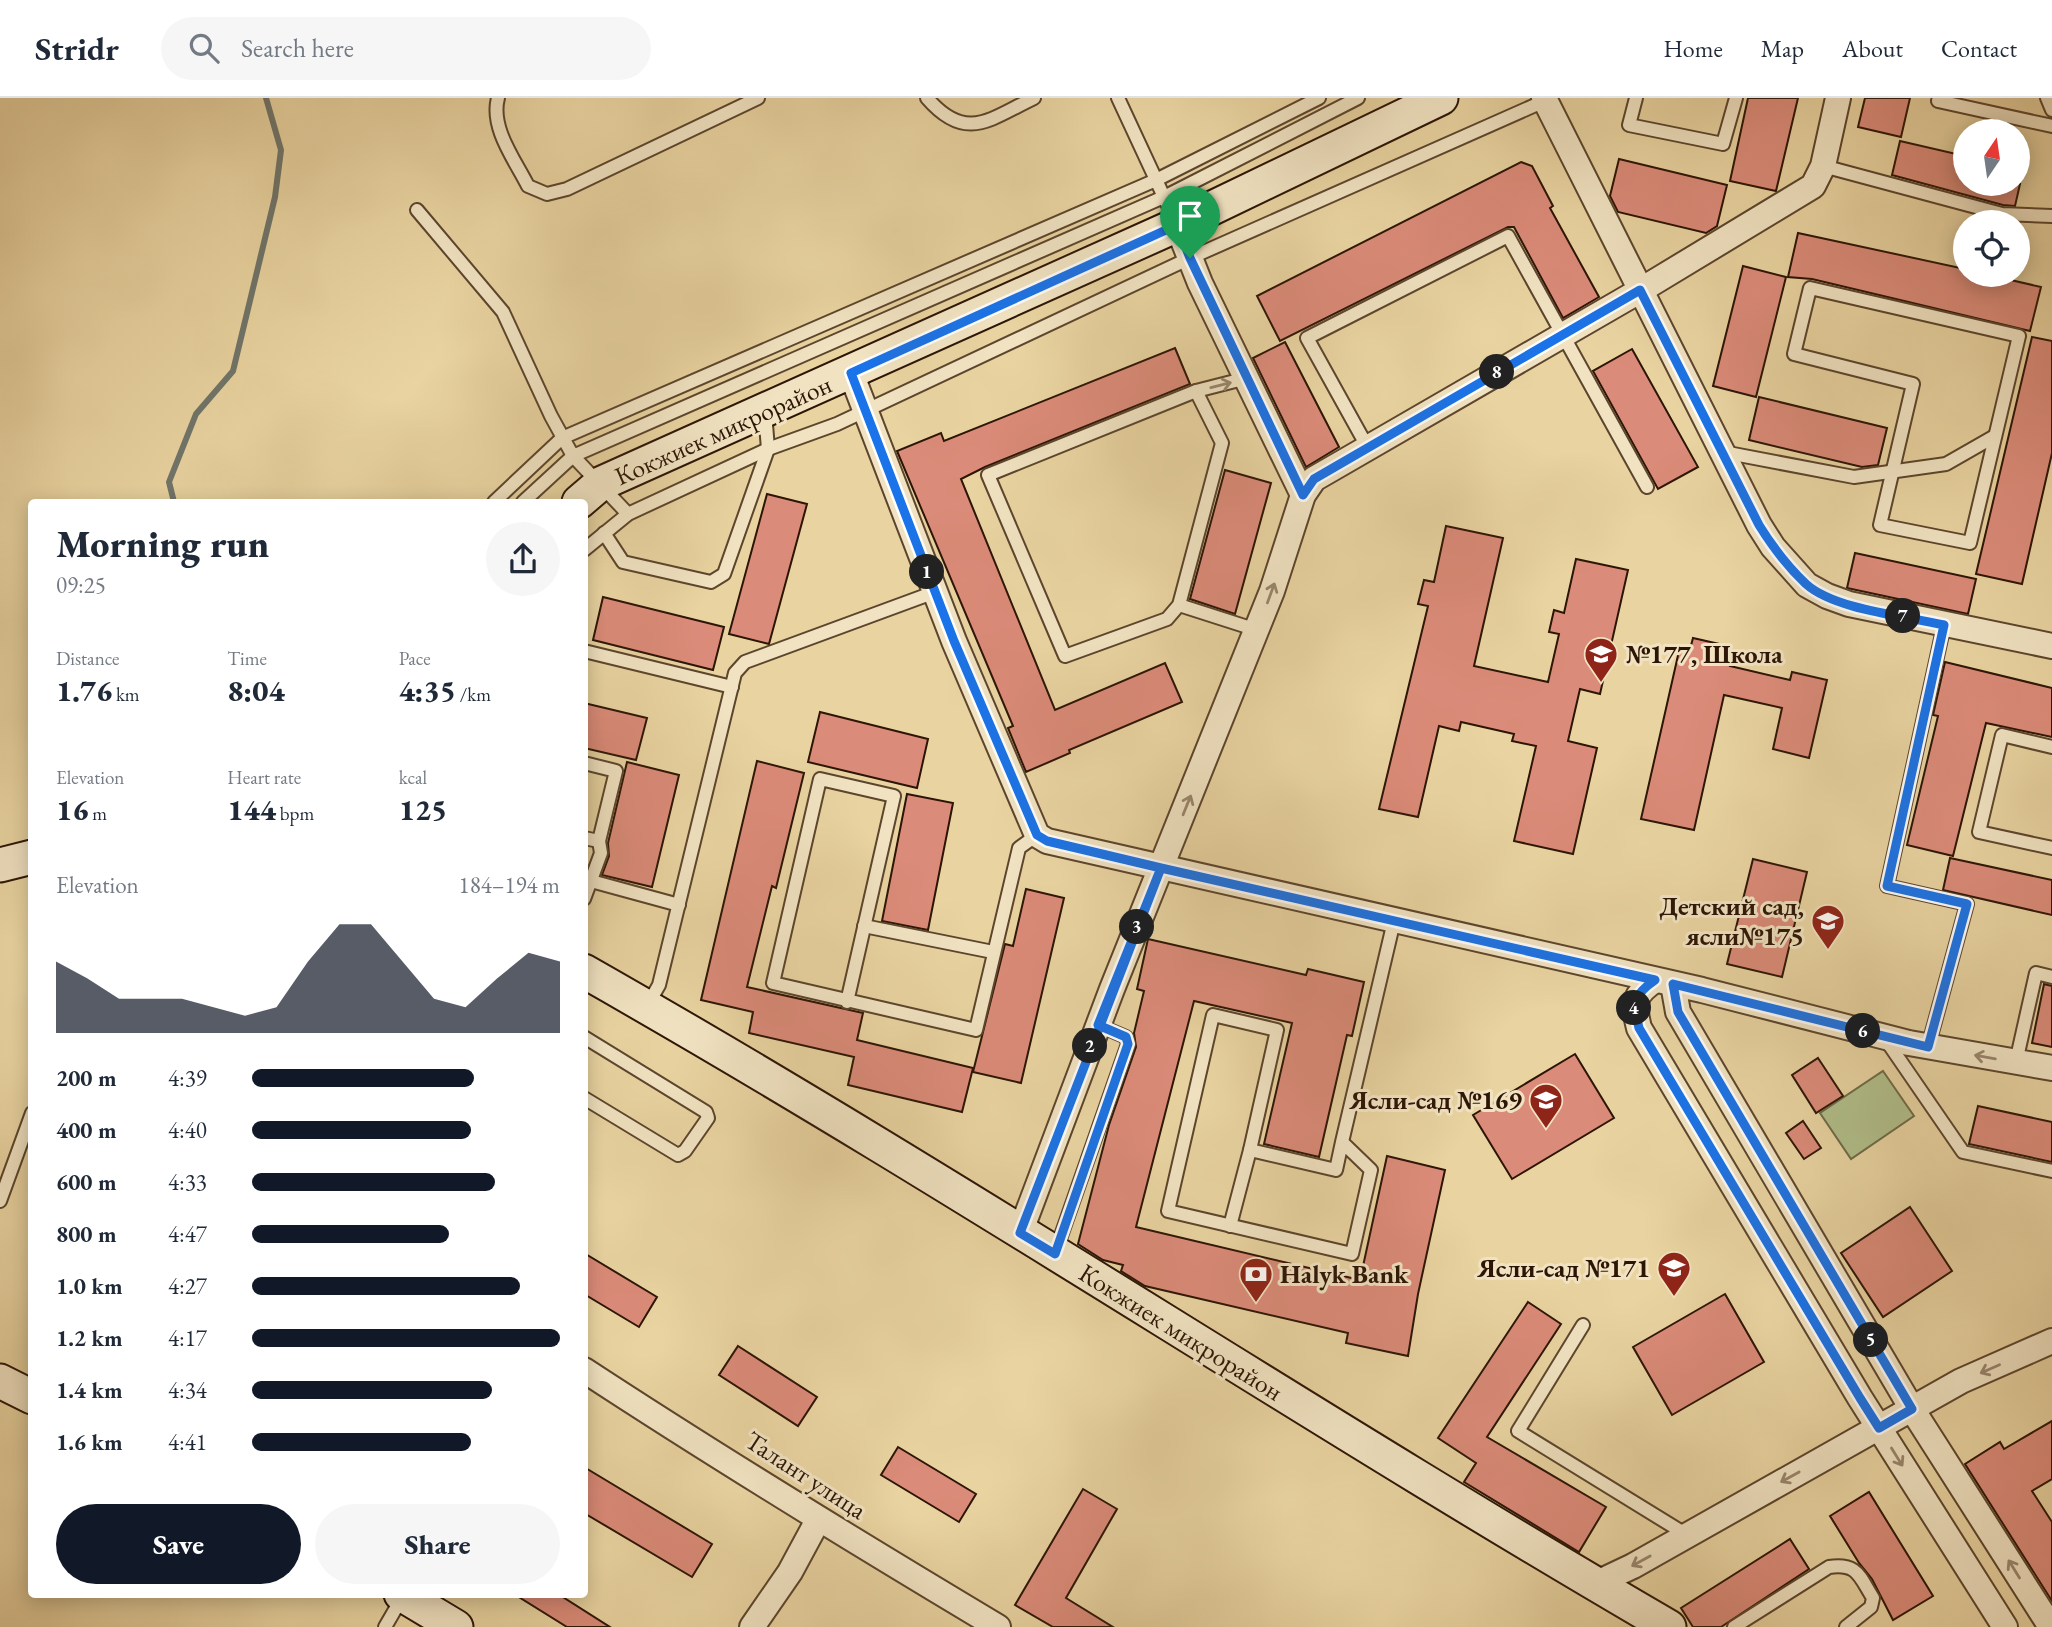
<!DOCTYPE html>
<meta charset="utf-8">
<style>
body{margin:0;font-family:"EB Garamond",serif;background:#f6f6f7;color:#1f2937;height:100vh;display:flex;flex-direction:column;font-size:26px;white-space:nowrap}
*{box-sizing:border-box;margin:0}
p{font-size:23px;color:#747a83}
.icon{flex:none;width:38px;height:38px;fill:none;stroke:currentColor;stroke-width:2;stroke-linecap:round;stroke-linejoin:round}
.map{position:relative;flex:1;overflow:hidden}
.details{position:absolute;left:28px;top:401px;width:560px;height:1099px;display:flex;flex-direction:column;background:#fff;border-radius:7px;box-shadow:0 4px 18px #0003}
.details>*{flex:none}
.needle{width:46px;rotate:13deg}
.tools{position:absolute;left:1953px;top:21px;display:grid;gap:14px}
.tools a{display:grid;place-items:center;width:77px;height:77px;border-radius:50%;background:#fff;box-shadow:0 4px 18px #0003;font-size:35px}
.pin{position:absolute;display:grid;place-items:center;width:60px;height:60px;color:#fff;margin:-72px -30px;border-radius:50% 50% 50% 0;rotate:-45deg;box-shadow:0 0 7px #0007}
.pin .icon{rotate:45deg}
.km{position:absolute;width:35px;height:35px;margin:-18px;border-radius:50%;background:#222;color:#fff;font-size:19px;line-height:35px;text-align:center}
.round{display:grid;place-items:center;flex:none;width:74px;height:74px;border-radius:37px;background:#f6f6f7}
.headline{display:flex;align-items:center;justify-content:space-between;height:119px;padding:0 28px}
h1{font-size:38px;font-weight:800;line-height:52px}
.figures{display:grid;grid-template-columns:repeat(3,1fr);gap:10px;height:119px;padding:7px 28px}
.figures div{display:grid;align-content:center}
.figures b{font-size:30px;font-weight:800}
.figures small{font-size:19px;font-weight:400}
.figures p{font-size:19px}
.chart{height:196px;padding:14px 28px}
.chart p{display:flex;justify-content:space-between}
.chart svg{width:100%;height:126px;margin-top:7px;fill:#111827;opacity:.7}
.button{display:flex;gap:14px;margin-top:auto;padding:14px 28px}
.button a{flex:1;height:80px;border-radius:42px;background:#111827;color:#fff;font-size:28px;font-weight:800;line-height:80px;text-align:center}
.button a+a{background:#f6f6f7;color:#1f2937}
ul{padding:0 28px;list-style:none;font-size:23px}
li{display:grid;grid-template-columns:112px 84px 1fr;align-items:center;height:52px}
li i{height:18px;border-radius:9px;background:#111827}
header{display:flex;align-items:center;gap:42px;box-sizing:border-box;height:98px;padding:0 35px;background:#fff;border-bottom:2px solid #e0e1e3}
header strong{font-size:33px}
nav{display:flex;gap:38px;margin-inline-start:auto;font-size:24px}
.search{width:490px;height:63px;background:#f6f6f7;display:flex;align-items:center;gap:18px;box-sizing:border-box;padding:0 24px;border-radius:38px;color:#747a83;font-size:26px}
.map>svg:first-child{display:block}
.green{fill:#b0be89;stroke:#6e6a48;stroke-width:2}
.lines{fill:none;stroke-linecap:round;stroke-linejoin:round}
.stream{stroke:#70766b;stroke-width:6}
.building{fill:#db8b79;stroke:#2d1506;stroke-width:2}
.lane-casing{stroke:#5c452d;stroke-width:16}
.street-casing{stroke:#5c452d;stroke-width:28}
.secondary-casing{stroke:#2d1506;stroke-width:37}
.lane{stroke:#f1e3c2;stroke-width:12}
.street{stroke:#f1e3c2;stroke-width:24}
.secondary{stroke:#f1e3c2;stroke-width:33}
.oneway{stroke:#99866d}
.route-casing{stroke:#fff;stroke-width:14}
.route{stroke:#1a73e8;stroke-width:9}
.labels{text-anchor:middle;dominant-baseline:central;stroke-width:6;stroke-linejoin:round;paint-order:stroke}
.street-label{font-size:26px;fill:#2d1506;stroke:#f1e3c2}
.poi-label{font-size:26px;font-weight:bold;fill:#2d1506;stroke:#f1e3c2;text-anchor:end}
</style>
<header>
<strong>Stridr</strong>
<div class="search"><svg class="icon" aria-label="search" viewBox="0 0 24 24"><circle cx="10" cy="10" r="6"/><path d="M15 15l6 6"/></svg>Search here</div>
<nav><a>Home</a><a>Map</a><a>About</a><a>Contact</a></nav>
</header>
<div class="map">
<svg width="2052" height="1529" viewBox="0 0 2052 1529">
<rect width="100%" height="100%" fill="#e9d4a1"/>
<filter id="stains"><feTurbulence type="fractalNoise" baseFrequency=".00286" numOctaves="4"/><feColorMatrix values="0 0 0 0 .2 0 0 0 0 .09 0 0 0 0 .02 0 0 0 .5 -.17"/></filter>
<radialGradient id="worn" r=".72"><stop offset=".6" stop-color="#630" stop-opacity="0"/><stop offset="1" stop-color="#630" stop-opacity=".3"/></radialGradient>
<path class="green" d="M1883 973 1914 1018 1851 1061 1820 1015Z"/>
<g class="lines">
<path class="stream" d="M174 404 169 384 196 316 233 273 275 99 281 52 266 0"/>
</g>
<g class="building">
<path d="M1748 0H1798L1776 93 1730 83Z"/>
<path d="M1865 0H1910L1901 39 1858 29Z"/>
<path d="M1900 43 1965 58V86H2020L2015 108 2003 107 1892 77Z"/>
<path d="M1619 61 1727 87 1717 128 1706 135 1618 114 1610 98Z"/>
<path d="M1521 64 1532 68 1553 108 1550 110 1599 199 1563 220 1514 129H1508L1280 243 1257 198Z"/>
<path d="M1798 135 1965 171V177H1989L2041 189 2030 233 1812 181 1788 179Z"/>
<path d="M1743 168 1786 179 1756 299 1713 288Z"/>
<path d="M2032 239 2052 243V355L2022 486 1976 476Z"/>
<path d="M1285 244 1339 349 1306 369 1253 260Z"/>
<path d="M1175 250 1190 286 985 369 961 381 1055 612 1165 565 1182 604 1069 652 1070 655 1026 674 1008 630 1013 628 897 353 941 335 944 343Z"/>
<path d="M1632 251 1698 369 1658 391 1593 273Z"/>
<path d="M1759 299 1887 330 1878 367 1862 369 1749 342Z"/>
<path d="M1225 372 1271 385 1235 516 1190 501Z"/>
<path d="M767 396 807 406 769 546 729 536Z"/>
<path d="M1446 428 1503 440 1474 568 1548 584 1559 536 1549 534 1554 512 1564 515 1576 461 1628 472 1600 596 1580 591 1568 643 1597 650 1573 756 1514 743 1536 648 1512 643 1514 636 1461 624 1459 633 1439 628 1418 719 1379 711 1428 508 1418 506 1424 482 1434 484Z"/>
<path d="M1855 455 1976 481 1968 516 1847 490Z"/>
<path d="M603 499 724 529 713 572 593 542Z"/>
<path d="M1693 540 1724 547 1721 562 1731 564 1730 568 1790 582 1792 574 1827 582 1809 660 1773 651 1782 610 1724 597 1694 732 1641 721 1679 553 1689 555Z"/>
<path d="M1945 564 2052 590V639L1986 625 1953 758 1907 747 1938 618 1933 617Z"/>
<path d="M584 605 647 620 636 662 584 650Z"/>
<path d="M820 614 928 641 917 690 808 664Z"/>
<path d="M757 663 804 675 776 790 772 788 747 889 863 915 857 942 973 970 962 1014 848 987 854 959 749 935 753 914 701 902Z"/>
<path d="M627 664 679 677 652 789 602 777 609 758 608 745Z"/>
<path d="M907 696 953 705 928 832 882 823Z"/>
<path d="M1950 760 2052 782V817L1943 792Z"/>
<path d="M1753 761 1807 774 1782 879 1727 866Z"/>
<path d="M1026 791 1064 800 1021 985 973 974 1005 846 1013 848Z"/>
<path d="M1148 841 1306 877 1308 871 1364 884 1352 938 1347 937 1319 1059 1264 1046 1292 925 1194 903 1136 1129 1360 1182 1387 1058 1445 1072 1418 1196 1408 1258 1346 1245 1348 1235 1145 1188 1121 1173 1123 1167 1103 1162 1078 1146 1109 1027 1136 949 1134 935 1144 893 1137 891Z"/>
<path d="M2044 886 2052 888V949L2032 945Z"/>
<path d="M1575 956 1614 1020 1512 1081 1473 1017Z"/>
<path d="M1818 960 1843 998 1816 1015 1792 977Z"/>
<path d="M1978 1008 2052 1024V1064L1969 1046Z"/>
<path d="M1803 1023 1821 1050 1804 1061 1786 1035Z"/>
<path d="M1910 1109 1952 1173 1883 1219 1841 1155Z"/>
<path d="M584 1155 657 1199 639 1229 584 1196Z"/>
<path d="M1725 1196 1764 1264 1672 1317 1633 1249Z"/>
<path d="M1528 1204 1561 1226 1487 1339 1606 1409 1579 1454 1464 1384 1476 1365 1438 1340Z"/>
<path d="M738 1248 817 1299 798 1328 719 1277Z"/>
<path d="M2052 1323V1381L2032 1393 2052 1424V1503L1965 1366 2000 1344 2004 1351Z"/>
<path d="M898 1349 976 1396 959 1424 881 1377Z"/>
<path d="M584 1369 712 1446 692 1479 584 1415Z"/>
<path d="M1083 1391 1117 1411 1066 1500 1113 1529H1053L1015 1507Z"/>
<path d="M1869 1394 1933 1498 1893 1522 1872 1481 1859 1465 1830 1418Z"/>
<path d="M1790 1441 1809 1471 1721 1529H1693L1681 1510Z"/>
<path d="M514 1496H558L610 1529H567Z"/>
</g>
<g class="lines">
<defs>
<g id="lane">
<path d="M498 0C490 30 515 62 528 88L547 96 567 91 758 0"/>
<path d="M927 0C966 45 990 21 1034 0"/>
<path d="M1118 0 1177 127"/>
<path d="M1636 0 1629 27 1723 46 1736 0"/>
<path d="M1939 0 1938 3 2052 28"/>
<path d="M2047 0 2052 12"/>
<path d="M1823 68 2002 116 2052 118"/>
<path d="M417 112 503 214 551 318 573 358 1166 98 1358 0"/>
<path d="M1810 190 2019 238 1970 445 1880 427 1913 286 1794 256Z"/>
<path d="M1196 293 1222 345 1179 507 1167 521 1065 558 988 377Z"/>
<path d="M1196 293 1247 280"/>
<path d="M1368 350 1307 240 1508 138 1647 389"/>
<path d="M1723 354 1854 379 1946 366 1995 338"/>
<path d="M494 404 562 340 1156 82 1319 0"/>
<path d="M523 404 573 358 628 416"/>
<path d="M604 435 623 464 711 484 724 476 768 351 765 314"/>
<path d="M584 452 628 416 768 351 837 326 1190 160 1549 1"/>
<path d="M1179 507 1257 532"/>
<path d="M584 553 732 589"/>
<path d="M2052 649 2002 637 1979 734 2052 750"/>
<path d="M584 665 616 673 599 743 584 740"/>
<path d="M591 783 679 807"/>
<path d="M584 801 601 755 599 743"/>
<path d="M864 828 993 854"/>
<path d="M847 904 894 698 820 681 773 885 976 932 1019 750 1037 737"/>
<path d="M647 908 659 887 735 575 745 564 935 494"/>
<path d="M584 939 706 1014 708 1020 685 1053 678 1057 584 1000"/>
<path d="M1886 942 1963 1054 2052 1073"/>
<path d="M1928 949 1967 806 1887 788 1944 527"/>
<path d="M2016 964 2036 875 2052 879"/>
<path d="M1342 1044 1371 1072 1352 1156 1168 1113 1213 917 1277 932 1250 1052 1336 1072 1342 1044 1394 823"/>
<path d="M0 1103 32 1015"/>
<path d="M1230 1128 1250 1052"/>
<path d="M1055 1155 1128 946 1126 939 1098 927"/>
<path d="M1583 1227 1518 1333 1687 1437"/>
<path d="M385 1529 403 1498"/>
<path d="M1734 1529 1829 1469C1858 1465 1859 1478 1873 1500L1871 1509 1846 1529"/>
</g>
<g id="street">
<path d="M1544 0 1759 427 1773 449 1807 487 1827 498 1849 506 2052 548"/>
<path d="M1177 127 1200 185 1303 397"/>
<path d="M851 275 954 543 1037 737 1047 743 1702 892 1909 945 2052 970"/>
<path d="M1655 882C1633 897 1633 905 1639 930L1860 1300 2005 1529"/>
<path d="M1673 886 1678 914 1912 1311 2051 1529"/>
<path d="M1020 1135 1112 891 1272 493 1303 397 1314 381 1641 192 1813 88 1823 68 1838 0"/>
<path d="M584 1272C720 1361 859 1446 998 1529"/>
<path d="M1595 1486 1633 1468 1961 1283 2052 1243"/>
<path d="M752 1529 790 1474 818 1422"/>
</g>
<g id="secondary">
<path d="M579 404 600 386 1177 127 1441 0"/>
<path d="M0 767 32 759"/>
<path d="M584 873C952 1082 1304 1317 1669 1529"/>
<path d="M0 1283 32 1299"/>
<path d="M401 1496 456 1529"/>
</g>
</defs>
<use href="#lane" class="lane-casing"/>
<use href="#street" class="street-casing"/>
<use href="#secondary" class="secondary-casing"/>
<use href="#lane" class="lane"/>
<use href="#street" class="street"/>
<use href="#secondary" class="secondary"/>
</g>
<defs><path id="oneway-shaft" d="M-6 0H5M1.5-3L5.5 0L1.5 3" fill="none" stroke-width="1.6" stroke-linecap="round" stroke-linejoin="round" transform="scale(1.75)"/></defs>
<g class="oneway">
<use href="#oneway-shaft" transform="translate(1221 287) rotate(-14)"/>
<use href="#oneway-shaft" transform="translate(1271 495) rotate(-70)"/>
<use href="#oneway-shaft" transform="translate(1187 707) rotate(-68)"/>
<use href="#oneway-shaft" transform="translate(1985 959) rotate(-170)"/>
<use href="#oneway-shaft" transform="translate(1990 1271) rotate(156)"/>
<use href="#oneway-shaft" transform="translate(1897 1359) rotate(58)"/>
<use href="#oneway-shaft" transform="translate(1790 1379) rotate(151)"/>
<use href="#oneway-shaft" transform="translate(1641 1463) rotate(151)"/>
<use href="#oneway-shaft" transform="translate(2014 1471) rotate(-122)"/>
</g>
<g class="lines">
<defs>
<path id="route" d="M1190 160 1177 127 851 275 954 543 1037 737 1047 743 1161 770 1020 1135 1055 1156 1128 946 1126 939 1098 927 1161 770 1655 882C1633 897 1633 905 1639 930L1860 1300 1879 1330 1912 1311 1678 914 1673 886 1928 949 1967 806 1887 788 1944 527C1906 518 1835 512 1806 486 1788 469 1772 448 1759 427L1640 192 1314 381 1303 397 1190 160"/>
</defs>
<use href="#route" class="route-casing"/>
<use href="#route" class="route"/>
</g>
<defs>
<symbol id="school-pin" viewBox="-11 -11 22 30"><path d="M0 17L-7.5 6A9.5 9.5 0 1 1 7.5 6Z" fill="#8f2418" stroke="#f1e3c2"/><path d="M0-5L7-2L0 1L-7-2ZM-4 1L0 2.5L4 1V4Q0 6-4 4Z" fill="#fff"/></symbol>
<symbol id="bank-pin" viewBox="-11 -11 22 30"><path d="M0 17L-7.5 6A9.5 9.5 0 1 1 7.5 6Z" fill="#8f2418" stroke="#f1e3c2"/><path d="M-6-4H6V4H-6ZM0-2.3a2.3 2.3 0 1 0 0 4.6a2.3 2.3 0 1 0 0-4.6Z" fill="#fff"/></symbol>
</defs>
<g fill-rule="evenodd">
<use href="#school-pin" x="1582" y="537" width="38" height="52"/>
<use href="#school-pin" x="1809" y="804" width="38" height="52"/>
<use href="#school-pin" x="1527" y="983" width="38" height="52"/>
<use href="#school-pin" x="1655" y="1151" width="38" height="52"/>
<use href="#bank-pin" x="1237" y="1157" width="38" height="52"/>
</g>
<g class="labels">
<g class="street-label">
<text transform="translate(723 332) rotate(-24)">Кокжиек микрорайон</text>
<text transform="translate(1181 1234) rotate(32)">Кокжиек микрорайон</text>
<text transform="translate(806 1377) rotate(33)">Талант улица</text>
</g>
<g class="poi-label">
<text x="1626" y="556" text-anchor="start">№177, Школа</text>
<text x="1804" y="808">Детский сад,<tspan x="1804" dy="30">ясли№175</tspan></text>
<text x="1522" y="1002">Ясли-сад №169</text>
<text x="1650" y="1170">Ясли-сад №171</text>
<text x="1280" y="1176" text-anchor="start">Halyk Bank</text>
</g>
</g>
<rect width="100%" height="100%" filter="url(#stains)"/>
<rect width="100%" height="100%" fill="url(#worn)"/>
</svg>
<div class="tools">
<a><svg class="needle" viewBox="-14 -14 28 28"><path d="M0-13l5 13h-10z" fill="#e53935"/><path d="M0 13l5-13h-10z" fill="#747a83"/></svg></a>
<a><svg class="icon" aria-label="locate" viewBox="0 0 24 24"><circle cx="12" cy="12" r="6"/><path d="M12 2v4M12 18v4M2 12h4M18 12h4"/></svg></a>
</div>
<div class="pin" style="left:1190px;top:160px;background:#1e9e55"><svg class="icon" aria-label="arrive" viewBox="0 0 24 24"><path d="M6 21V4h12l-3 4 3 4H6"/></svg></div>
<b class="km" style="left:927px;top:474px">1</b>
<b class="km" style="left:1090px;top:948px">2</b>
<b class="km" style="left:1137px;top:829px">3</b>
<b class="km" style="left:1634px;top:910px">4</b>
<b class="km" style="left:1871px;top:1242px">5</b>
<b class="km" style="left:1863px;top:933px">6</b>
<b class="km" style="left:1903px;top:518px">7</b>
<b class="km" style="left:1497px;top:274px">8</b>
<section class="details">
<div class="headline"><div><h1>Morning run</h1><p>09:25</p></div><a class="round"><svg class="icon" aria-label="share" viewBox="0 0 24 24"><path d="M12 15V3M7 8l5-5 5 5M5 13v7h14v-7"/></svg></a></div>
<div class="figures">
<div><p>Distance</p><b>1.76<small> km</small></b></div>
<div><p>Time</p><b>8:04</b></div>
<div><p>Pace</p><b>4:35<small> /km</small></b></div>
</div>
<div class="figures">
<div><p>Elevation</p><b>16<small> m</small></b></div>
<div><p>Heart rate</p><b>144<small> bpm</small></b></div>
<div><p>kcal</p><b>125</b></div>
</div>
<div class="chart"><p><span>Elevation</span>184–194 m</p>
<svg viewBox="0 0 160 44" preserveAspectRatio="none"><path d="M0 44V19L10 25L20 32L30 32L40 32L50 35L60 38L70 35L80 19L90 6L100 6L110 19L120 32L130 35L140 25L150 16L160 19V44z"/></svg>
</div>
<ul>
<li><b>200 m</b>4:39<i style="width:72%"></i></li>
<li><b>400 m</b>4:40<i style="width:71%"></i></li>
<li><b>600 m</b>4:33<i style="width:79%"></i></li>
<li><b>800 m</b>4:47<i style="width:64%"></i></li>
<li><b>1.0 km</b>4:27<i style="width:87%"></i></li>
<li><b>1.2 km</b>4:17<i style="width:100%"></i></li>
<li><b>1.4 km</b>4:34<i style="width:78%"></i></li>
<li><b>1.6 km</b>4:41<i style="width:71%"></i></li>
</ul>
<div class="button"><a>Save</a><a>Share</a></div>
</section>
</div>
